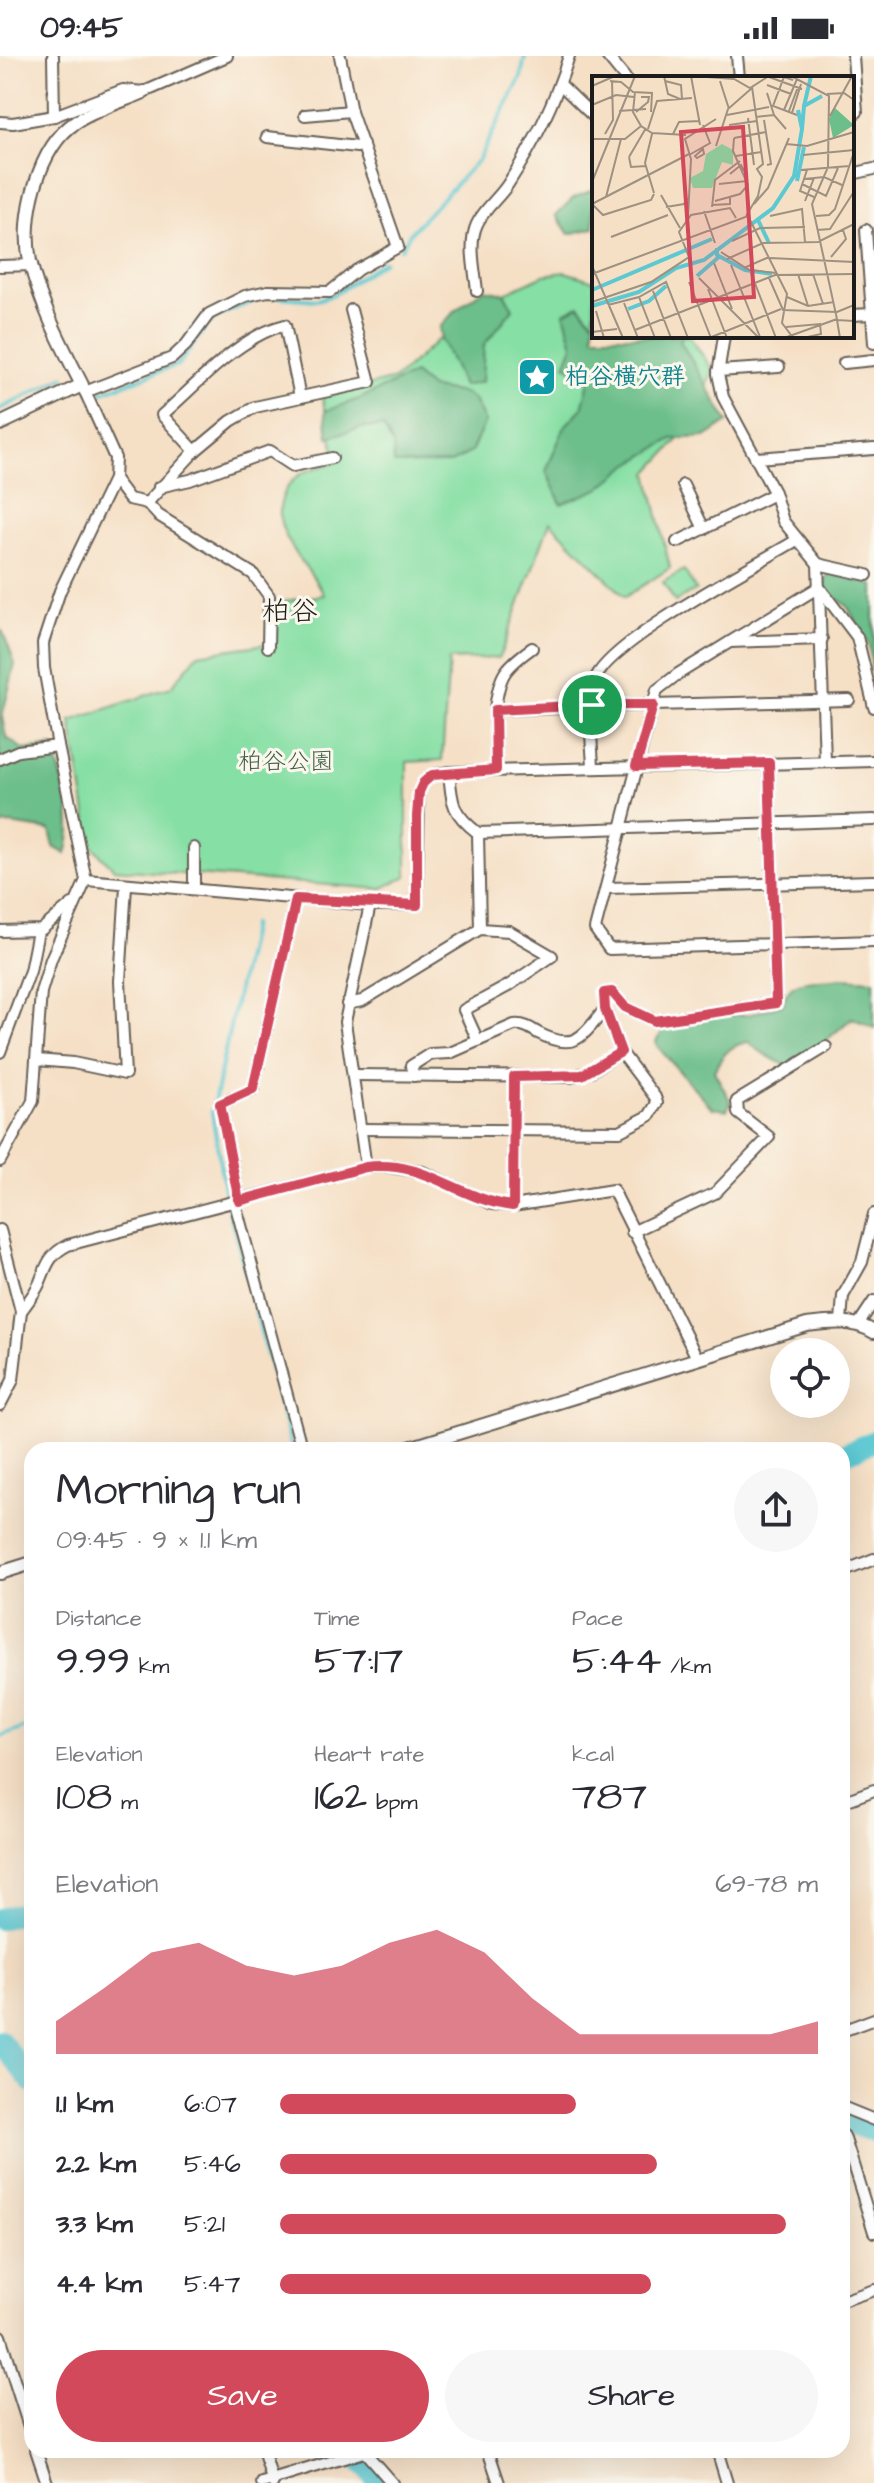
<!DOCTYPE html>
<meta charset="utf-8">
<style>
body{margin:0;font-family:"Architects Daughter","Klee One",sans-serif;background:#f7f7f7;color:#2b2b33;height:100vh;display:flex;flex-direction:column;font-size:30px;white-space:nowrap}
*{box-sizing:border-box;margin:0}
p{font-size:26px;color:#7c7c81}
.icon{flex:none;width:44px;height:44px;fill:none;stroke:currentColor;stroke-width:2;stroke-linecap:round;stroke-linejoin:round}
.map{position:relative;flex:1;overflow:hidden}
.details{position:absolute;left:24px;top:1386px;width:826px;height:1016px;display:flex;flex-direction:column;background:#fff;border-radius:24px;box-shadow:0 8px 32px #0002}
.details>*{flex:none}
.tools{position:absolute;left:770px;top:1282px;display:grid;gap:16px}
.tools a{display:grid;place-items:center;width:80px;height:80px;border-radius:50%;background:#fff;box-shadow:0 8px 32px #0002;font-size:40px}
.pin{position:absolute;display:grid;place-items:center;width:68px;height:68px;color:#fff;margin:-34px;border:4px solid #fff;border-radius:50%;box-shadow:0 2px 8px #0007}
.round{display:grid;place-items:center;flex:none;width:84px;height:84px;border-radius:42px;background:#f7f7f7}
.overview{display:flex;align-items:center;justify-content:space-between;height:136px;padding:0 32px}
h1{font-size:44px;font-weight:600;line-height:60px}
.stats{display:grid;grid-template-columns:repeat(3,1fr);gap:12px;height:136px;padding:8px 32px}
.stats div{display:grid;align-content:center}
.stats b{font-size:40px;font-weight:600}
.stats small{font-size:22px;font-weight:400}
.stats p{font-size:22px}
.chart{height:224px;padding:16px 32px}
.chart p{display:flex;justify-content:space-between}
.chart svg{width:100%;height:144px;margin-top:8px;fill:#d1495b;opacity:.7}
.button{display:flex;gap:16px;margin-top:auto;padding:16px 32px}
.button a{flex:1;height:92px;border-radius:48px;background:#d1495b;color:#fff;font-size:32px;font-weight:600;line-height:92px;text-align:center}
.button a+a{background:#f7f7f7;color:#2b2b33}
ul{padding:0 32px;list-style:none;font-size:26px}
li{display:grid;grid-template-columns:128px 96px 1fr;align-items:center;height:60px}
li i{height:20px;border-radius:10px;background:#d1495b}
.status{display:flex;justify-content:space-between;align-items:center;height:56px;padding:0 40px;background:#fff;direction:ltr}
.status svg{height:22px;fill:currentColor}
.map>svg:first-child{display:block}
.green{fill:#86dfa4;stroke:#517e60;stroke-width:2}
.forest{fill:#6cbe8a;stroke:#446d53;stroke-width:2}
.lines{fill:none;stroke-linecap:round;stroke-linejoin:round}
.stream{stroke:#5bc8d2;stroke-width:4}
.river{stroke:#5bc8d2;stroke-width:22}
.minor-casing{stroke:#686057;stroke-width:14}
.tertiary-casing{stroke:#686057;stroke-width:16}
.minor{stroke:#fff;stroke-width:10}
.tertiary{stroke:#fff;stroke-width:12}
.route-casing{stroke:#fff;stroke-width:16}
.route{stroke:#d1495b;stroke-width:10}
.labels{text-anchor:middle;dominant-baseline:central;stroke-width:6;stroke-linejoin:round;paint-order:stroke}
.culture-label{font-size:24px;font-weight:bold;fill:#0d838f;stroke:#fbf7ec;text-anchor:start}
.park-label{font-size:24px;fill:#41604c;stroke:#fbf7ec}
.quarter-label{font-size:28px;fill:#1c1c1c;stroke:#fbf7ec}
.inset-river{fill:none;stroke:#5bc8d2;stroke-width:4}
.inset-road{fill:none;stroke:#9e9181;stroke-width:2}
.view{fill:#d1495b;fill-opacity:0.15;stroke:#d1495b;stroke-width:4}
.inset-edge{fill:none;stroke:#1c1c1c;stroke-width:4}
</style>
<div class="status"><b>09:45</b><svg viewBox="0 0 49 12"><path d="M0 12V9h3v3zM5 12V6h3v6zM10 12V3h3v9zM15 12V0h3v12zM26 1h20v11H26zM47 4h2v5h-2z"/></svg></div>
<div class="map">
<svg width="874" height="2427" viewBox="0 0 874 2427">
<rect width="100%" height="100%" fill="#fbf7ec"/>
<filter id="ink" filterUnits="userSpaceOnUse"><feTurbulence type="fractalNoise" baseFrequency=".0125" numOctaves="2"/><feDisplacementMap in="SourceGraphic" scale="16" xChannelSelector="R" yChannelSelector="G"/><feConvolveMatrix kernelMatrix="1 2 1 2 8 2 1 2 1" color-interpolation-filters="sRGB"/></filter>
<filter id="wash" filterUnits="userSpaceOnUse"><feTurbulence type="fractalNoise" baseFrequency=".006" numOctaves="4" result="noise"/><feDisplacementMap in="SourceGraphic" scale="32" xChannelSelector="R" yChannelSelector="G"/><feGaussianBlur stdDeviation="1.8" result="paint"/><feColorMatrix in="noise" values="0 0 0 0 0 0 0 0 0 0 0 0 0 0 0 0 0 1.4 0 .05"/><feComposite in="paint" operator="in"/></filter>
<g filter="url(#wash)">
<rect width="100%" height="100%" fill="#f5dfc5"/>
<g class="green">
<path d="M565 216 594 225V280H689L713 314 689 372 648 417 670 512 625 541 550 466 499 602 449 604 442 704 407 706V820L381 833 114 813 91 789 71 665 171 631 198 598 266 588 279 546 324 539C308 506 265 475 285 436 288 429 295 421 301 418 312 412 325 410 337 406L322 341 395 323 474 251 544 219Z"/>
<path d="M684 514 696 534 675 546 663 526Z"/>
</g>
<g class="forest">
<path d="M594 133V172L569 178 556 159 573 142Z"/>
<path d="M484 233 504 237 513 253 484 289 482 326 463 330 442 285 440 271 456 254Z"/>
<path d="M579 249 594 266V280H682L680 285 728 366 705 381 672 383 627 410 599 433 561 448 546 415 565 370 582 352 590 321 565 309 573 289 564 257Z"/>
<path d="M414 318 431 332 464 337 474 344 485 366 471 396 451 407 394 408 393 389 383 371 361 372 328 381 325 355 359 343Z"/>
<path d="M829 517 874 529V615L872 616 869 589 847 550 827 534 824 527Z"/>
<path d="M0 574 3 576 15 608 2 661 6 681 24 694 52 690C63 727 77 760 66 798L54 791 50 774 10 768 0 769Z"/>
<path d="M841 922 874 924V972L852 962 821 989 789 1010C780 1008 754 993 749 986 731 988 722 999 714 1015L731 1046 727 1054 712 1052 657 990 656 985 666 971 725 959H748L783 948C788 917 818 927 841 922Z"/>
</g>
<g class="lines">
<g class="stream">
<path d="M401 193 410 177 479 103 521 21 525 0"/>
<path d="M97 338 179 308 208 268 218 260 266 240 317 244 333 239 384 205"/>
<path d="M0 353 64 321"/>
<path d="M252 868 212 1056 225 1139 292 1394"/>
<path d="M0 1681 32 1669"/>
</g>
<g class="river">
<path d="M842 1399 874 1385"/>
<path d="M0 1863 32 1854"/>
<path d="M0 1985 32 2026"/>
<path d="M842 2066 874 2076"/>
<path d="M350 2394 380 2427"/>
</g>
</g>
</g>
<g filter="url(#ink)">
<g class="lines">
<defs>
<g id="minor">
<path d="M53 0 54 60"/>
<path d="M607 0 625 22"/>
<path d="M737 0 739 22"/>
<path d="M853 0 857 56"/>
<path d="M560 28 594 61"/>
<path d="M305 59 351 55"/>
<path d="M0 66 13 67 54 60 123 34 144 36 227 0"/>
<path d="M267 81 357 91 363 89"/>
<path d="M852 118 874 113"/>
<path d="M866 174 874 287"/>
<path d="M0 210 32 209"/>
<path d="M477 235C475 215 468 187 477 168 484 153 499 142 508 128 535 86 554 48 569 0"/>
<path d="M852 259 872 258"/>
<path d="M724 280 718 318 723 341 774 436 783 465 818 508 825 705"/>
<path d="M844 307 874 304"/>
<path d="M718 315 779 311"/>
<path d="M85 336 172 302 186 289 209 258 245 240 268 235 330 236 357 214 398 191 351 56 340 0"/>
<path d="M300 341 285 269C239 280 198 328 162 359L195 395 231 365 255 351 370 326 351 254"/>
<path d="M757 402 874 393"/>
<path d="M114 423 129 443 147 447 195 395"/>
<path d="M683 429 704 473"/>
<path d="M159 431 190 424 270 395 293 410 332 402"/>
<path d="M147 447 158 459 253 518 269 540 268 591"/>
<path d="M677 486 774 438"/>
<path d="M818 508 867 519"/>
<path d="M730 586 822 583"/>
<path d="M849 644 653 649 657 634 678 618 819 531 857 581 874 651"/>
<path d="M495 654C499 619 504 612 532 592"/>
<path d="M0 703 18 695 58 690"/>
<path d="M593 711C592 687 587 647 595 624 608 586 757 508 797 484"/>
<path d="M496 714 495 654 653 649 596 869 595 873 609 893 874 885"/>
<path d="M449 716C452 748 452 757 478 777L874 764"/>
<path d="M478 777 480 873"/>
<path d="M86 824 370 849H417L419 736 423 727 432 719 449 716 874 705"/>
<path d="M194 832V792"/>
<path d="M606 832 874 825"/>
<path d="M0 875 41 874 72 848"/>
<path d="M347 948 362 945 480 873 509 875 552 900 508 930 464 954 478 985"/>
<path d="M0 996 30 915 38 875"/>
<path d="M37 1004 73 1007 125 1018 120 925 126 830"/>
<path d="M353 1019 571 1021 591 1015 621 996"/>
<path d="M414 1020 411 1010 430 998 450 997 514 969C524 968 530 972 538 977 575 996 582 981 605 953"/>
<path d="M360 1073 620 1075 649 1060 657 1047 655 1041 621 996 605 953 604 937 612 936 625 951 655 965 776 947 769 707"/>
<path d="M0 1105 33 1045 41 936 51 903 86 824 58 690 44 612 43 587 60 535 114 423 115 402 82 329"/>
<path d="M366 1111 345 966 370 849"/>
<path d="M239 1145 220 1048 253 1033 296 843"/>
<path d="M235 1147 302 1394"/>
<path d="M513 1150 514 1021"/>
<path d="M0 1174 21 1255 13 1324 0 1349"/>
<path d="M632 1176 715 1137 769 1081 738 1057 737 1045 826 991"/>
<path d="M21 1255C28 1246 36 1236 40 1226 47 1208 50 1198 68 1189L366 1111 383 1110 423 1116 492 1148 513 1150 613 1134 697 1302"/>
<path d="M841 1265 843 1240 862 1206 874 1158"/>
<path d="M858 1269 874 1245"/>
<path d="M842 1516 874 1503"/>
<path d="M842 1746 874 1734"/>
<path d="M842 1975 874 1963"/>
<path d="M842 2051 874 2064"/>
<path d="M844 2080 874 2176"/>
<path d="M842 2245 874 2234"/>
<path d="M0 2280 32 2380"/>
<path d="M36 2394 47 2427"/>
<path d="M263 2394 273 2427"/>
<path d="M363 2394 392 2427"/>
<path d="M488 2394 499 2427"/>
<path d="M717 2394 727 2427"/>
<path d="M262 2427 370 2394"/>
</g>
<g id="tertiary">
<path d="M0 368 82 329C62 290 40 248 30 205 21 162 38 91 76 66 96 53 123 45 144 36"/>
<path d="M403 1394 807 1269C831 1266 852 1263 874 1276"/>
<path d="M0 1517 32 1507"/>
</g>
</defs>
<use href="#minor" class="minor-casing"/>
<use href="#tertiary" class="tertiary-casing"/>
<use href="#minor" class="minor"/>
<use href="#tertiary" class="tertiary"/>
</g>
</g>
<g class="lines" filter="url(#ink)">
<defs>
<path id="route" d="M592 649H653L636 710 769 707 776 947 655 965 625 951 612 936 604 937 605 953 621 996 582 1019 514 1021 513 1150C458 1144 426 1103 366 1111L239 1145 220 1048 253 1033 296 843 417 849V760L419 736 423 727 432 719 496 714 495 654Z"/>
</defs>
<use href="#route" class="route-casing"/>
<use href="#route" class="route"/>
</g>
<defs>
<symbol id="sight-square" viewBox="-11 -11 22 22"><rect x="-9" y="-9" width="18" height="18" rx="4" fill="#0f9aa8" stroke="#fbf7ec"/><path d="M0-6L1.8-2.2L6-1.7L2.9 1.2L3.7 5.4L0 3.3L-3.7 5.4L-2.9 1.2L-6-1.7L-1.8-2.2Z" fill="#fff"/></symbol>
</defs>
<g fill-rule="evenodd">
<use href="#sight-square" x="515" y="299" width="44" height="44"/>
</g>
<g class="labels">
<g class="culture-label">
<text x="565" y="321">柏谷横穴群</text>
</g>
<g class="park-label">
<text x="286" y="706">柏谷公園</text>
</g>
<g class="quarter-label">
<text x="290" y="555">柏谷</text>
</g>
</g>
<g transform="translate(592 20)">
<rect width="262" height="262" fill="#f5dfc5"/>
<path d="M130 68 141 74V89L130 86 120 112H101L98 102 111 95 114 78Z" fill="#86dfa4"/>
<path d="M243 32 262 49 241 62 237 43Z" fill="#6cbe8a"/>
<path class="inset-river" d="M212 30 219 0M210 53 212 30 230 20M205 105 212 71M166 144 177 167M125 172V179L153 194 180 198M105 200 128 180M0 214 120 163M0 230 47 216 84 192 112 184 181 132 202 100 210 53 206 34M36 233 57 225 74 210"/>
<path class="inset-road" d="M72 0 76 18 88 23M99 0 108 49M101 0 142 3 158 12 177 0M177 1 210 13M201 4 192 1 181 30 205 39M18 5 29 6 41 16 60 17 59 36M73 5 89 9 90 23M128 5 137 33M175 9 199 18M0 10 23 0M43 16 41 36 49 50 60 57 94 59M235 18 252 17 262 24M177 23 175 17 182 39M0 29 24 19 42 21M192 34 205 3M27 35 54 33M197 35 206 11M44 36 56 26 57 21H49M200 37 209 8M135 39 177 31M238 40 260 0M164 41 182 39 194 53M156 42 162 89M172 44 179 88 175 89M137 49 165 45M56 53 65 25 100 22M13 58 21 44 20 5M60 58 53 87 62 117M81 58 87 46 107 45M142 62 141 75 156 109M142 62 174 56M0 63H33L49 50M151 63 154 88M194 68 215 70 262 56M124 70 136 33 160 12M111 73 112 78 105 82 103 80ZM97 79 118 67 111 49M211 79 262 74M144 80 169 76M37 81 54 52M37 81 39 91 54 90M0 90V63M209 94 257 90M215 94 208 115 222 121M138 98 149 89 155 100M212 103 232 101 250 109M0 106 43 0M127 108 155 105M210 108 234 120 246 92M69 119 88 152M14 121 29 63M123 125 148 118 156 109M213 125 222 102M0 128 97 78M0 128 11 139 59 124 62 118M162 128 176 112 197 62M120 129 138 128V122M74 131 92 128 95 122M120 131 123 104 148 85M112 135 123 167M154 140 166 120 170 101 165 93 171 88 160 11M178 140 210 133 213 166M224 140 237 139 243 133 262 76M96 141 99 83 93 63 124 43M225 154 238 153 261 117M19 161 76 139M140 165 168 152 213 151M129 176 157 194 185 197M239 181 254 163 251 154M178 182 262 186M135 183 171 167 226 166 262 148M122 187 140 233M139 189 168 261M0 190 31 262M152 192 177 181M159 197 184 262M0 198 156 140 195 218 190 247 199 259M206 198 216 230M221 198 231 228M107 202 167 262M177 202 191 234 245 236 262 229M97 206 119 262M116 213 135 262M61 215 79 262M47 221 63 262M195 221 216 230 242 226M0 226 59 206 97 181 87 156 99 139 138 132 144 142M32 227 46 262M16 229 47 221 74 206 96 262M4 235 12 262M194 251 228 248 229 258 211 262M43 254 183 199 262 198M0 256 25 253M117 262 189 233M192 262 245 243 220 128 236 91 237 20 199 0M248 262 245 244 262 245"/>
<path class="view" d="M151 51 162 221 101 225 89 56Z"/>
<rect width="262" height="262" class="inset-edge"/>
</g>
</svg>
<div class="tools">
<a><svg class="icon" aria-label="locate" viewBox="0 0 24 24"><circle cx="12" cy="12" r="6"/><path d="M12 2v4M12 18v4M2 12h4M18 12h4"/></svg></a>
</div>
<div class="pin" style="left:592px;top:649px;background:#1e9e55"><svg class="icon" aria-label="arrive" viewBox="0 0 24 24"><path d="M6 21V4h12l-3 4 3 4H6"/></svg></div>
<section class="details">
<div class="overview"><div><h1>Morning run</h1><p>09:45 · 9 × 1.1 km</p></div><a class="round"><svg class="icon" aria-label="share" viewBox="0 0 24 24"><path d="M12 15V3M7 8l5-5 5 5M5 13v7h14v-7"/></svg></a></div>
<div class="stats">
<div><p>Distance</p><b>9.99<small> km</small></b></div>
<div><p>Time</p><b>57:17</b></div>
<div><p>Pace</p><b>5:44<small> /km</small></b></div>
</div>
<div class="stats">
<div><p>Elevation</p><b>108<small> m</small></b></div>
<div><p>Heart rate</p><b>162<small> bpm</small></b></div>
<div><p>kcal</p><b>787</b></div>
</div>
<div class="chart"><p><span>Elevation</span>69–78 m</p>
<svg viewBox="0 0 160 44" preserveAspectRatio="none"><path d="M0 44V34L10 24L20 13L30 10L40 17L50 20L60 17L70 10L80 6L90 13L100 27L110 38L120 38L130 38L140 38L150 38L160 34V44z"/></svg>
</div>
<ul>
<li><b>1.1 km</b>6:07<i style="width:55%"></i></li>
<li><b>2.2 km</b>5:46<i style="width:70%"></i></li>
<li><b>3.3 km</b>5:21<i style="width:94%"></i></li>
<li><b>4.4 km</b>5:47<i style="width:69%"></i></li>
</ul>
<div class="button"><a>Save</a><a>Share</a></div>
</section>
</div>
